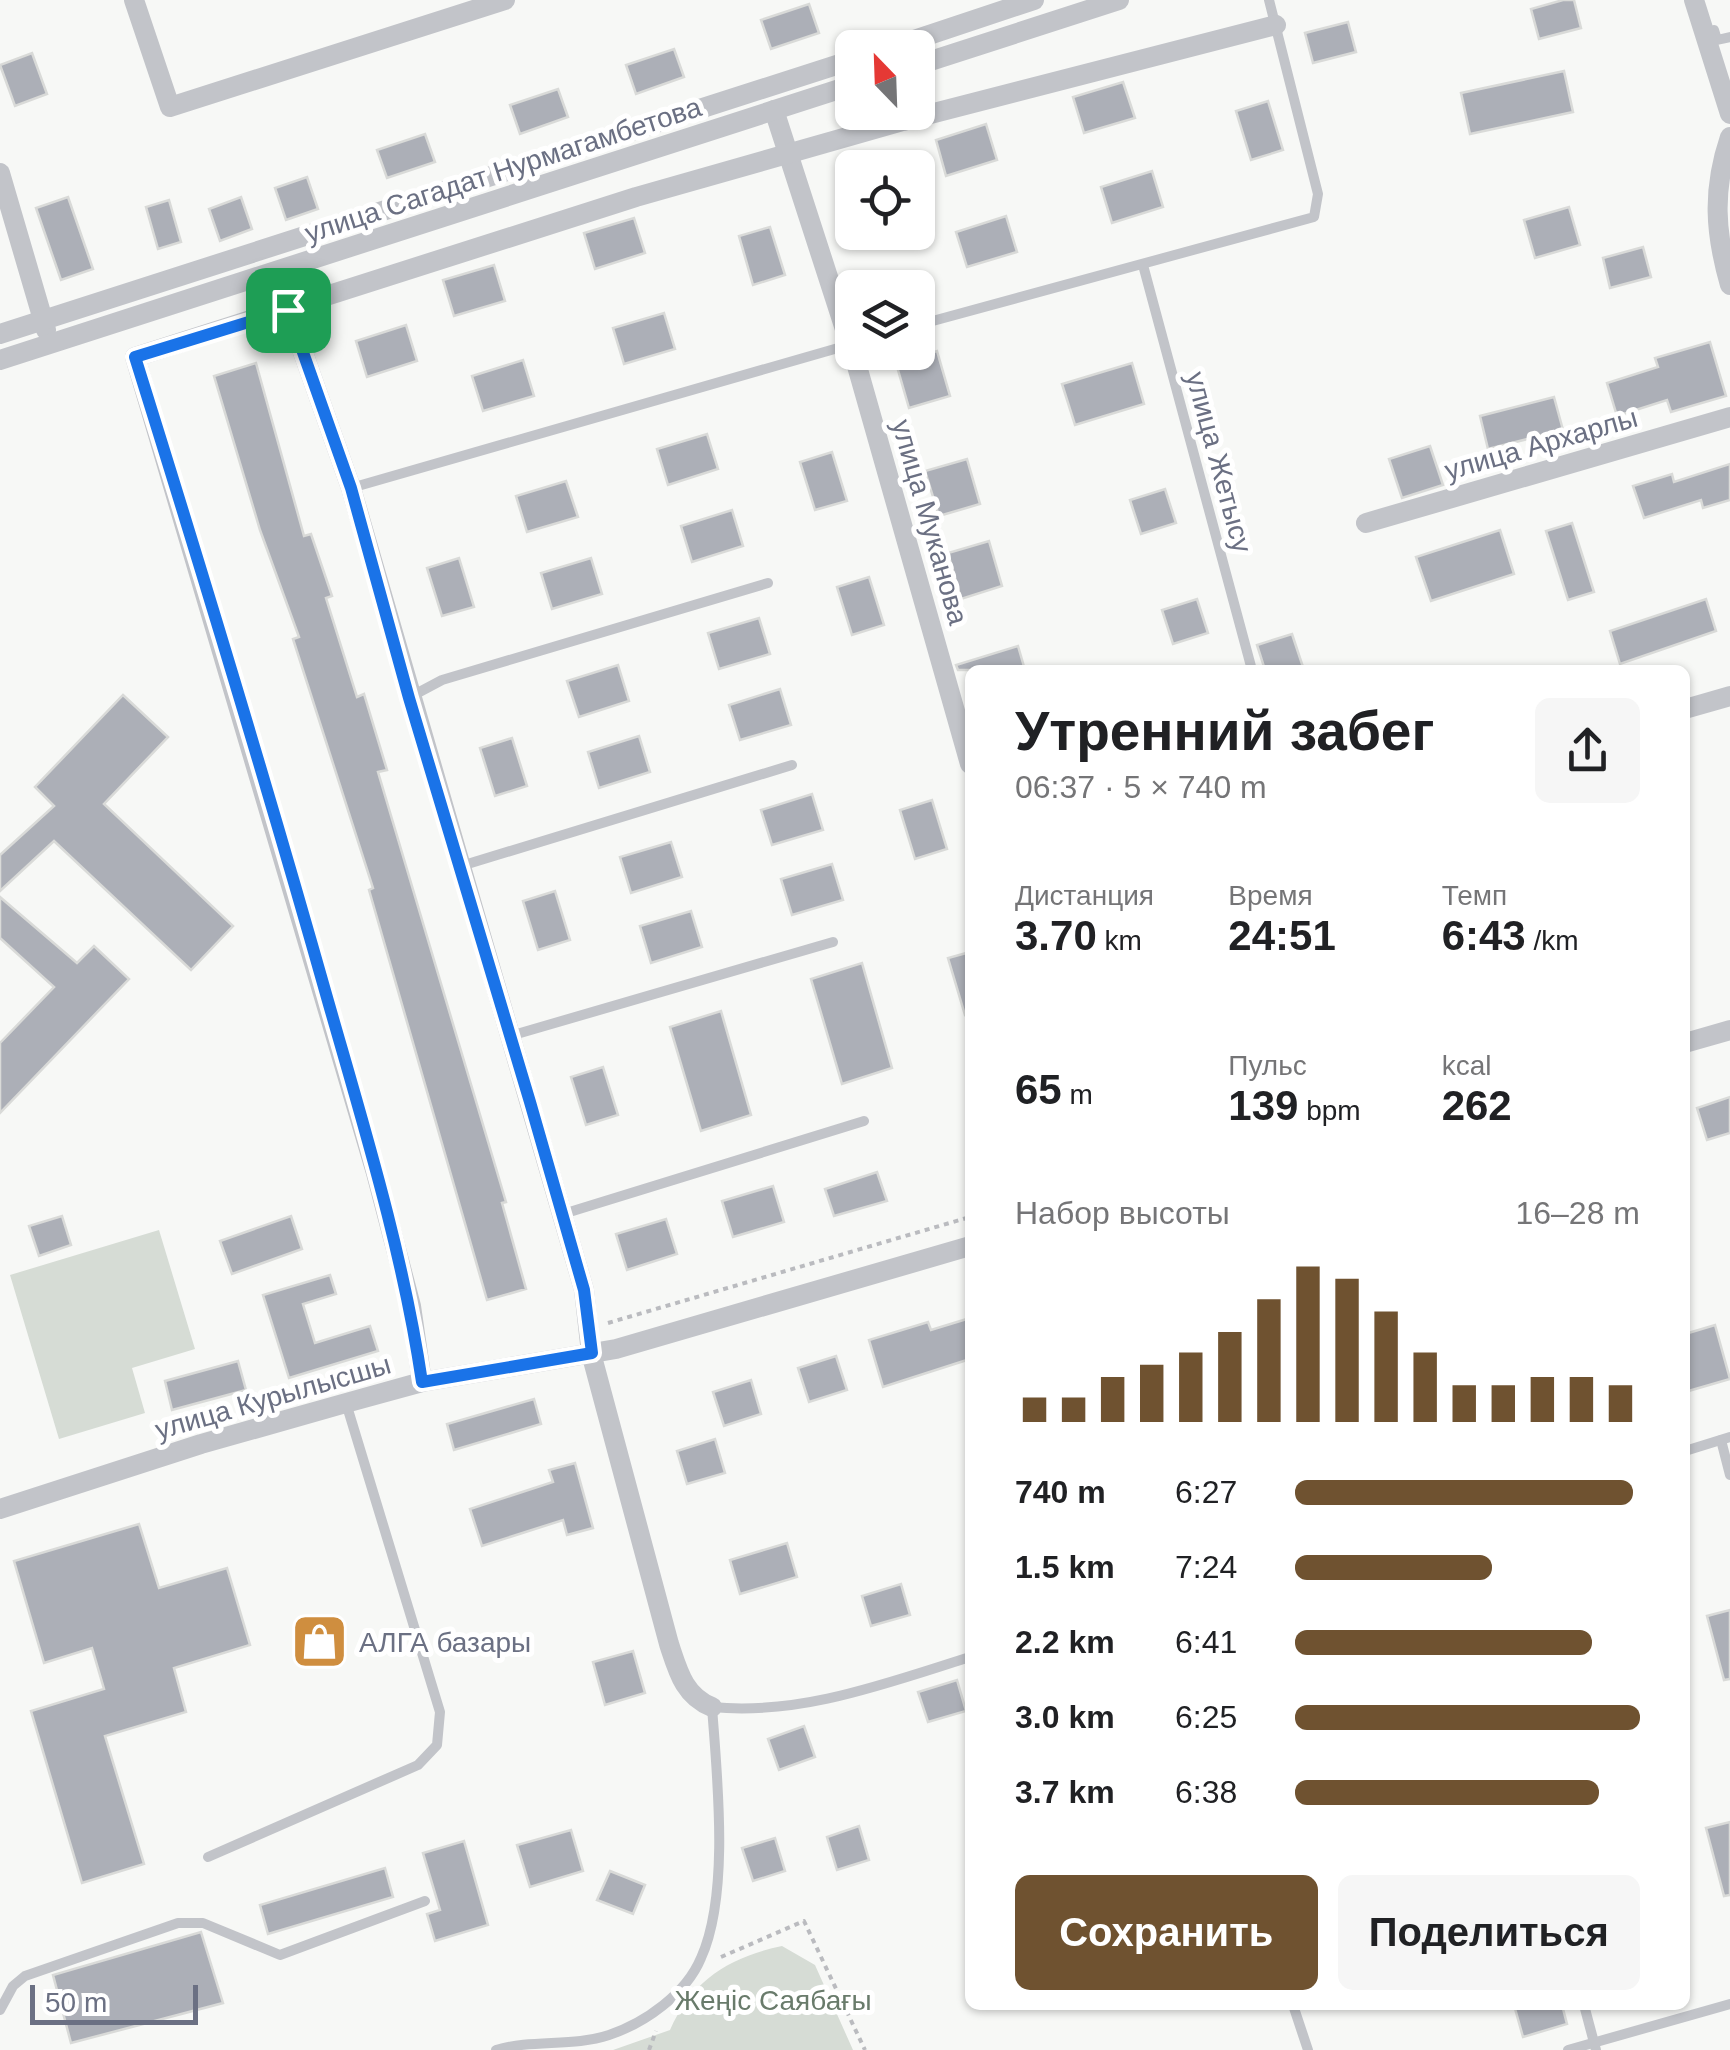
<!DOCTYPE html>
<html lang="ru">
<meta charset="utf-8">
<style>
body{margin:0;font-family:Helvetica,sans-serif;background:#f6f6f6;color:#202124;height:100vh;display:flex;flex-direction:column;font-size:38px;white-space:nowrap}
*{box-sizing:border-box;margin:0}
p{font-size:32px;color:#757577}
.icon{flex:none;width:55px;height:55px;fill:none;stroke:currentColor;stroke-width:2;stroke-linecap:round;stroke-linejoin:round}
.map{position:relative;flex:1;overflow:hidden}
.details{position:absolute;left:965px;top:665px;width:725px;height:1345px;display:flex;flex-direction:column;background:#fff;border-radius:15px;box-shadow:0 2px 8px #0004}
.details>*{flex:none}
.needle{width:65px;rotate:337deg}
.fabs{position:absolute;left:835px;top:30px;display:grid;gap:20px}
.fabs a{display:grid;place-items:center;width:100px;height:100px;border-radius:15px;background:#fff;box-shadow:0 2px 8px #0004;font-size:50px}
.scale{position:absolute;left:30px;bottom:25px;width:168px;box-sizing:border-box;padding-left:10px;border:5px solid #6b7083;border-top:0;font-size:28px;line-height:35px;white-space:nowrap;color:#6b7083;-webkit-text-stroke:8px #fff;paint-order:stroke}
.pin{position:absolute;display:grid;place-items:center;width:85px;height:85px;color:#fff;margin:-42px;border-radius:20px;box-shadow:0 5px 15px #0006}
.round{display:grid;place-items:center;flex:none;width:105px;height:105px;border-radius:15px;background:#f6f6f6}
.summary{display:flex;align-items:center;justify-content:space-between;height:170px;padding:0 50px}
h1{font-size:55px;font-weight:700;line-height:75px}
.stats{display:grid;grid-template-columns:repeat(3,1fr);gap:15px;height:170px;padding:10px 50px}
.stats div{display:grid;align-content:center}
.stats b{font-size:42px;font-weight:700}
.stats small{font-size:28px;font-weight:400}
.stats p{font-size:28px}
.chart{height:280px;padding:20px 50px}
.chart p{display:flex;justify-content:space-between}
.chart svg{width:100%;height:180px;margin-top:10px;stroke:#6f5230;stroke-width:6}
.button{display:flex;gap:20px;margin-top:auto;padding:20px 50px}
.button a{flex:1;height:115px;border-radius:15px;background:#6f5230;color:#fff;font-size:40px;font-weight:700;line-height:115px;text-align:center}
.button a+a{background:#f6f6f6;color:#202124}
ul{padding:0 50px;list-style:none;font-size:32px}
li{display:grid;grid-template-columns:160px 120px 1fr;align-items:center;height:75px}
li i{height:25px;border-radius:12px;background:#6f5230}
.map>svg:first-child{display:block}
.green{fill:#d6dcd5}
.building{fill:#acafb7;stroke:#d9dad8;stroke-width:2.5}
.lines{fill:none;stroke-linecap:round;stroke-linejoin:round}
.path{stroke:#babbbf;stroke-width:4;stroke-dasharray:5 5;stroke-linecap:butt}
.lane{stroke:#c2c4c9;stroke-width:10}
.street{stroke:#c2c4c9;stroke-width:20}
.route-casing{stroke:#fff;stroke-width:20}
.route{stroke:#1a73e8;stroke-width:12}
.labels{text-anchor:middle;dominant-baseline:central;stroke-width:10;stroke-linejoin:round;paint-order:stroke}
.street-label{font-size:28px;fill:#6b7083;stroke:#fff}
.poi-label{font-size:28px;fill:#6b7083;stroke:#fff;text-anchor:start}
.park-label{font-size:28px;fill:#697b6b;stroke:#fff}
</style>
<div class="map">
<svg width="1730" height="2050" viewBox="0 0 1730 2050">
<rect width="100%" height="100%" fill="#f7f8f6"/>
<g class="green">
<path d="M159 1230 195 1349 132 1368 145 1413 59 1439 10 1275Z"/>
<path d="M782 1946 815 1965 853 2050H613L670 2030C692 1980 730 1957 782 1946Z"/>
</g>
<g class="building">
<path d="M1563 0H1574L1581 28 1539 39 1531 9Z"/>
<path d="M809 4 819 33 771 49 761 20Z"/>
<path d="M1348 22 1356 52 1313 63 1305 33Z"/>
<path d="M674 49 684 77 636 94 626 65Z"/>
<path d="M32 53 47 94 15 106 0 65Z"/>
<path d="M1564 71 1573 112 1470 134 1461 93Z"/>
<path d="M1123 82 1135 118 1084 133 1073 97Z"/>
<path d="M558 89 568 117 520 134 510 105Z"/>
<path d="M1268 101 1283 150 1251 160 1236 111Z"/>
<path d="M986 124 997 160 946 176 936 140Z"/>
<path d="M425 134 435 162 387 178 377 150Z"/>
<path d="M1152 171 1163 207 1112 223 1101 187Z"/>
<path d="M307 177 318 209 286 220 275 188Z"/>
<path d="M68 197 93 269 61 280 36 208Z"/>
<path d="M241 197 252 229 220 241 209 209Z"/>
<path d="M169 200 181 242 158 249 146 207Z"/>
<path d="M1569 207 1580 245 1535 258 1524 220Z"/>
<path d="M1006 216 1017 252 967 267 956 232Z"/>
<path d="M634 218 645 253 595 269 584 233Z"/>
<path d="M770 227 785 275 753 285 739 236Z"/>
<path d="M1643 247 1651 277 1610 288 1603 258Z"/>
<path d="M494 265 505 301 454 316 443 280Z"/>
<path d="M664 313 675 349 624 364 613 328Z"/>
<path d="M406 325 417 361 367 377 356 341Z"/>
<path d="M1710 342 1726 396 1671 412 1667 400 1617 416 1607 383 1658 367 1655 358Z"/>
<path d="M937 351 950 396 909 408 896 363Z"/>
<path d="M523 360 534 396 483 411 472 376Z"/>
<path d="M256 363 304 536 311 534 332 596 326 598 357 697 364 694 387 770 378 772 506 1202 502 1203 526 1289 487 1300 369 890 373 888 293 639 299 637 260 530 214 376Z"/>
<path d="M1132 363 1144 404 1075 425 1062 384Z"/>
<path d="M1554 397 1563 430 1488 449 1480 416Z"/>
<path d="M707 434 718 469 668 485 657 449Z"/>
<path d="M1430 446 1443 485 1402 498 1389 459Z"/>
<path d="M832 452 847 501 815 510 800 462Z"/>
<path d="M967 459 980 504 939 516 925 471Z"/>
<path d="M1730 464V500L1703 508 1701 500 1644 518 1633 486 1672 474 1674 482Z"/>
<path d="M566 481 578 517 527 532 516 496Z"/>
<path d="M1165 489 1176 523 1141 534 1130 500Z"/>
<path d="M732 510 743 546 692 562 681 526Z"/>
<path d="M1572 523 1594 592 1568 600 1546 531Z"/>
<path d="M1500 530 1514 574 1431 601 1416 557Z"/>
<path d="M989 541 1002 586 961 599 948 553Z"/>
<path d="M459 558 474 607 442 616 427 568Z"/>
<path d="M591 558 602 594 552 609 541 573Z"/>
<path d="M869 577 884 625 852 635 837 587Z"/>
<path d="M1197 599 1208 633 1173 644 1162 610Z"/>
<path d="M1706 599 1716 631 1620 664 1610 631Z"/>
<path d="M759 618 770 654 719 669 708 633Z"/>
<path d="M1292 634 1304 670H1265L1257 645Z"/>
<path d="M1018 646 1025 670H958L956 665Z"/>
<path d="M618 665 629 701 579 717 567 681Z"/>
<path d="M780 689 791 725 740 740 729 705Z"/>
<path d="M123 695 168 737 104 804 233 926 191 970 54 841 0 891V855L54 806 35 787Z"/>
<path d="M639 736 650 772 599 788 588 752Z"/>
<path d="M512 738 527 786 495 796 480 748Z"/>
<path d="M812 794 823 830 772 845 761 810Z"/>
<path d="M932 800 947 849 915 859 900 810Z"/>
<path d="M671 842 682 877 631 893 620 857Z"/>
<path d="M832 864 843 900 792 915 781 879Z"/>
<path d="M555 891 570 940 538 950 523 901Z"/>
<path d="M0 897 77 963 94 946 129 979 0 1113V1043L54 987 0 938Z"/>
<path d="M691 911 702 947 651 963 640 926Z"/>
<path d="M970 952V1014L965 1015 948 958Z"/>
<path d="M862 963 892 1068 842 1084 811 979Z"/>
<path d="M721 1011 751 1115 701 1131 670 1027Z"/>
<path d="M603 1067 618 1115 586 1125 571 1077Z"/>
<path d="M1730 1097V1133L1707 1140 1697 1108Z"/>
<path d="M877 1172 887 1201 834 1216 825 1189Z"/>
<path d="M773 1186 784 1222 733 1237 722 1201Z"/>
<path d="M62 1216 71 1245 39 1256 29 1226Z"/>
<path d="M291 1216 302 1249 232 1274 220 1241Z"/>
<path d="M666 1219 677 1254 627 1270 616 1234Z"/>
<path d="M330 1275 336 1294 303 1304 315 1343 370 1326 378 1351 289 1378 263 1295Z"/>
<path d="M970 1318V1359L883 1387 869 1340 928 1322 931 1330Z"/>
<path d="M1715 1325 1730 1379 1685 1392V1334Z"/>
<path d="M836 1356 847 1390 809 1402 798 1368Z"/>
<path d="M238 1361 246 1390 172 1410 165 1381Z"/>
<path d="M751 1380 761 1414 724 1426 713 1392Z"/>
<path d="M534 1399 541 1424 454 1450 447 1424Z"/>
<path d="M715 1439 725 1473 687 1484 677 1451Z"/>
<path d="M575 1463 593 1528 567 1535 563 1520 482 1546 470 1509 553 1482 549 1470Z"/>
<path d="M139 1524 159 1588 227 1568 250 1645 174 1668 186 1712 105 1736 144 1864 82 1883 31 1711 104 1689 92 1648 44 1663 14 1561Z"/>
<path d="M787 1543 797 1577 740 1594 730 1560Z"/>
<path d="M901 1584 910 1615 871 1626 862 1596Z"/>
<path d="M1730 1610V1679L1724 1680 1707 1616Z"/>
<path d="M633 1651 645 1693 605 1705 593 1662Z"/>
<path d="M957 1680 966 1711 928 1722 918 1692Z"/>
<path d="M804 1726 815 1757 779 1770 768 1739Z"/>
<path d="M1730 1822V1895L1724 1896 1706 1828Z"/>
<path d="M859 1826 869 1860 837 1870 827 1837Z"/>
<path d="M571 1830 583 1871 530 1887 517 1845Z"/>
<path d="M775 1838 785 1871 753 1881 742 1848Z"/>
<path d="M464 1841 488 1925 435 1941 427 1914 440 1910 423 1853Z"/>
<path d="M385 1868 393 1897 268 1934 260 1905Z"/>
<path d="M610 1871 645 1885 633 1914 597 1900Z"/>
<path d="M201 1932 223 2003 71 2043 53 1975Z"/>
<path d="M1514 2005H1562L1567 2024 1523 2037Z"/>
</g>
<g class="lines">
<g class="path">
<path d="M608 1323 970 1217"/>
<path d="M721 1957 804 1921 865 2050"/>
<path d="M649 2050 656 2031"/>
</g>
<g class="lane">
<path d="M1714 30 1717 40 1730 37"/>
<path d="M1143 265 1252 670"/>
<path d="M918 325 1314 217 1318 194 1269 0"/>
<path d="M351 488 852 344"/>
<path d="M410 697 442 680 768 583"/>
<path d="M461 866 792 765"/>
<path d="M510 1036 833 942"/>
<path d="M563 1214 864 1121"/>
<path d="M1721 1440 1730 1475"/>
<path d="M1685 1451 1730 1437"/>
<path d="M208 1857 418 1765 437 1745 440 1712 346 1403"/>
<path d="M1293 2005 1308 2050"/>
<path d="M1584 2005 1596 2050"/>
<path d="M0 2010 13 1986 25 1976 178 1923H203L280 1955 425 1901"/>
<path d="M496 2050C533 2039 573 2047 609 2035 645 2023 686 1994 701 1958 730 1894 717 1776 712 1707 800 1716 887 1683 970 1657"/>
<path d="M1568 2050 1730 2004"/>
</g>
<g class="street">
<path d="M134 0 170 107 505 0"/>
<path d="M1694 0 1730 114"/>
<path d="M890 48 1034 0"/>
<path d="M918 65 1119 0"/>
<path d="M774 110 852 351"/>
<path d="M1730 137C1712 190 1715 233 1730 285"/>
<path d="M0 173 46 330"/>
<path d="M281 272 288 310 351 488 584 1290 591 1353 669 1644C678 1671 684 1696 712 1707"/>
<path d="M0 334 852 60"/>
<path d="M853 352 970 764"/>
<path d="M0 360 852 85"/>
<path d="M1366 523 1730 417"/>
<path d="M1685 709 1730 696"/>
<path d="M1685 1043 1730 1030"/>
<path d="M422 1382 411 1306 376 1173 135 357 636 197 903 121 1276 25"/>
<path d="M0 1509 201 1444 346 1403 422 1382 616 1349 970 1246"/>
</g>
</g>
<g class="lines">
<defs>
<path id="route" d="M288 310 351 488 409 698 530 1102 584 1290 592 1353 422 1382C403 1253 364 1127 328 1001 267 785 202 571 135 357Z"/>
</defs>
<use href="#route" class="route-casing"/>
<use href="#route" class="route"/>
</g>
<defs>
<symbol id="shop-square" viewBox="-11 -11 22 22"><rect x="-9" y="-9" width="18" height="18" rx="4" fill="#cf8e3f" stroke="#fff"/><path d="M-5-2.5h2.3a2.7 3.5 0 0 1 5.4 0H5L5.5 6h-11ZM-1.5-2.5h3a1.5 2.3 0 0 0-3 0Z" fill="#fff"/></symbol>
</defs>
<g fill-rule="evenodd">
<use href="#shop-square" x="288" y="1610" width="63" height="63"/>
</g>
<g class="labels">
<g class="street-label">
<text transform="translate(503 170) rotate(-18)">улица Сагадат Нурмагамбетова</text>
<text transform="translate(1541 444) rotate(-16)">улица Архарлы</text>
<text transform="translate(1219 462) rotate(75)">улица Жетысу</text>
<text transform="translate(930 522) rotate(74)">улица Муканова</text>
<text transform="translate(273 1397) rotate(-16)">улица Курылысшы</text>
</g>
<g class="poi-label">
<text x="359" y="1642">АЛГА базары</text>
</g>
<g class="park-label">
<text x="773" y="2000">Жеңіс Саябағы</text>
</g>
</g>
</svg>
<div class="fabs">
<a><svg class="needle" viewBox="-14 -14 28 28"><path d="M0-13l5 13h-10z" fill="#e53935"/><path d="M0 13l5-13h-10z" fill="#757577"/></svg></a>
<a><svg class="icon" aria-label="locate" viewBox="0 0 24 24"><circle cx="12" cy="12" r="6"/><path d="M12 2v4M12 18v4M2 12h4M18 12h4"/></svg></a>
<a><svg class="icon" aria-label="layers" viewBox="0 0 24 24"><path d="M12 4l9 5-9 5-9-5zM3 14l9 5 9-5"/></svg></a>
</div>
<div class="scale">50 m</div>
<div class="pin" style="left:288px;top:310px;background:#1e9e55"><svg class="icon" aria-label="arrive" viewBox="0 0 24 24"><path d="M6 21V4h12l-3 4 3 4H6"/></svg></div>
<section class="details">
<div class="summary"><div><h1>Утренний забег</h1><p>06:37 · 5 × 740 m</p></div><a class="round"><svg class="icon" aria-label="share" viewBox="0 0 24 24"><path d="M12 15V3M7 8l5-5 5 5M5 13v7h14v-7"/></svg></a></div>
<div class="stats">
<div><p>Дистанция</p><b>3.70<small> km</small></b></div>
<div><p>Время</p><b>24:51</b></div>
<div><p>Темп</p><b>6:43<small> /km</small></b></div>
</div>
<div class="stats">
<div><b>65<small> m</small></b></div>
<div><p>Пульс</p><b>139<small> bpm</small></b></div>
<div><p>kcal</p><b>262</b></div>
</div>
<div class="chart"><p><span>Набор высоты</span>16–28 m</p>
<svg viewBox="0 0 160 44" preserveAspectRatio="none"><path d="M5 44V38M15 44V38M25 44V33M35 44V30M45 44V27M55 44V22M65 44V14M75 44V6M85 44V9M95 44V17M105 44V27M115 44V35M125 44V35M135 44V33M145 44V33M155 44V35"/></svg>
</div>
<ul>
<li><b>740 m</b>6:27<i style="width:98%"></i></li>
<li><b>1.5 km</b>7:24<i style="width:57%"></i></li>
<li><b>2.2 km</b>6:41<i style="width:86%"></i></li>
<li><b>3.0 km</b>6:25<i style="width:100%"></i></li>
<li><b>3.7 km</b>6:38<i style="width:88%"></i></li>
</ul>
<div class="button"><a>Сохранить</a><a>Поделиться</a></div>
</section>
</div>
